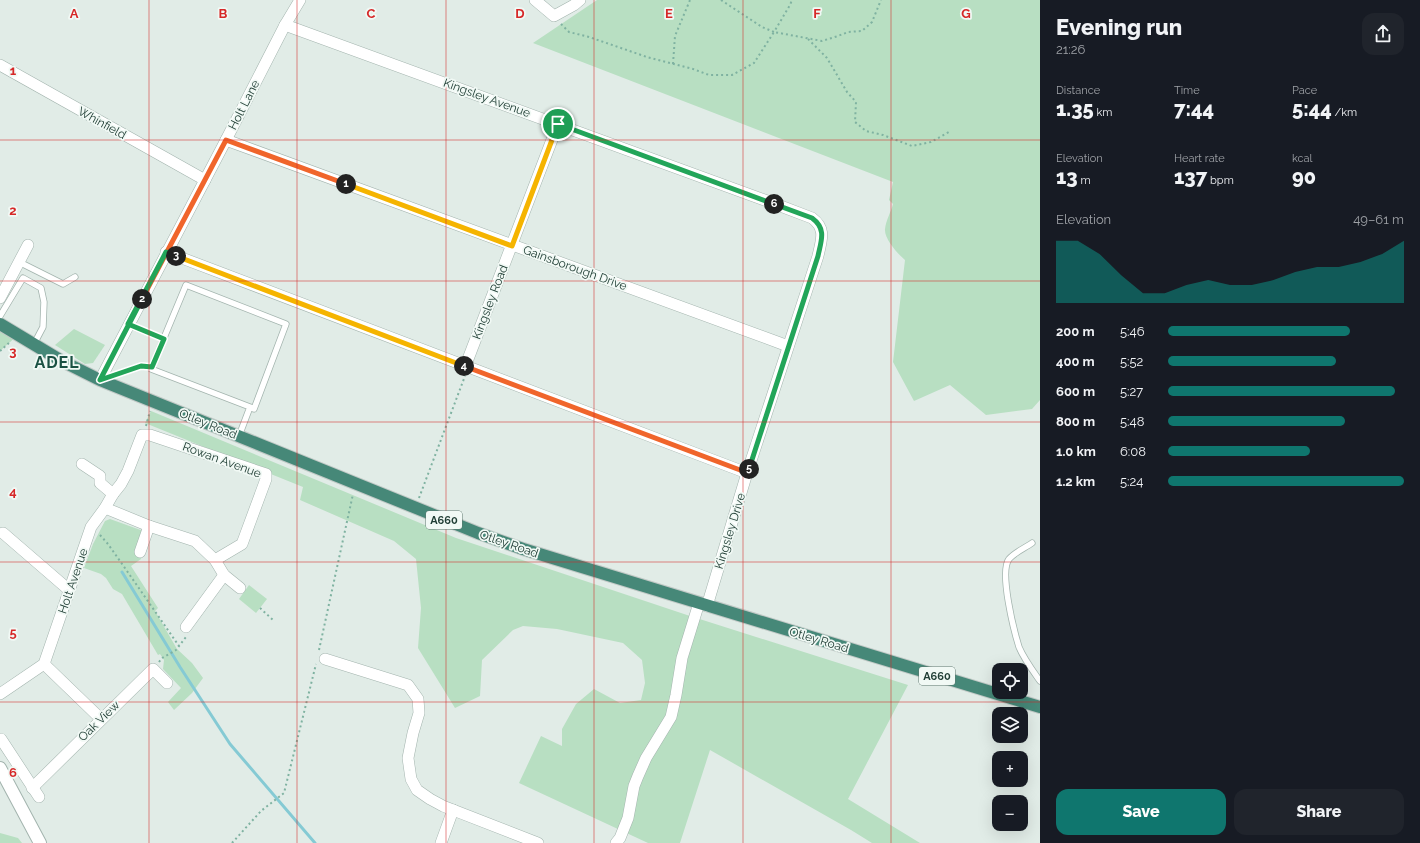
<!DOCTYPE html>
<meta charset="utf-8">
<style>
body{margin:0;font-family:Raleway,sans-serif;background:#20242c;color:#f1f3f6;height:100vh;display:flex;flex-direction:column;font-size:15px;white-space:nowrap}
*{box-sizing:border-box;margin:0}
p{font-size:13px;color:#9ea1a6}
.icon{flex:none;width:22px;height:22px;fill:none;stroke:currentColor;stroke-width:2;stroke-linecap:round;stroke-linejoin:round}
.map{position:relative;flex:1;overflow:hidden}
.sheet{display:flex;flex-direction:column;background:#171b24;width:380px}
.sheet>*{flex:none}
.controls{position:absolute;left:992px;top:663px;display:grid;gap:8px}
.controls a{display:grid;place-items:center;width:36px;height:36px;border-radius:8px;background:#171b24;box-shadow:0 4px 16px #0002;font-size:20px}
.pin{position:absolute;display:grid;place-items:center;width:34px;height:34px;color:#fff;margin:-17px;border:2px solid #fff;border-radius:50%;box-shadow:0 1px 4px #0007}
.km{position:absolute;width:20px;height:20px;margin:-10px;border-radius:50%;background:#222;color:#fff;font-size:11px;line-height:20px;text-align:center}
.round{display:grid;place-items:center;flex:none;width:42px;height:42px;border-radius:12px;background:#20242c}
.head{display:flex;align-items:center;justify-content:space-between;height:68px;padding:0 16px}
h1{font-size:22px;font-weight:800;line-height:30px}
.metrics{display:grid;grid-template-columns:repeat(3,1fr);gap:6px;height:68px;padding:4px 16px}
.metrics div{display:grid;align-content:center}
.metrics b{font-size:20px;font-weight:800}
.metrics small{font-size:11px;font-weight:400}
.metrics p{font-size:11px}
.chart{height:112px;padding:8px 16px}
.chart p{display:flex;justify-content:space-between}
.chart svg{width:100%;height:72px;margin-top:4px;fill:#0f766e;opacity:.7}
.cta{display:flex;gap:8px;margin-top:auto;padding:8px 16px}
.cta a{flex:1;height:46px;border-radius:12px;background:#0f766e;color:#fff;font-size:16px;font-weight:800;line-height:46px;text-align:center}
.cta a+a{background:#20242c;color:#f1f3f6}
ul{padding:0 16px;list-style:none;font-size:13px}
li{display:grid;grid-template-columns:64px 48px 1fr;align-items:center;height:30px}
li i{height:10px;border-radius:5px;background:#0f766e}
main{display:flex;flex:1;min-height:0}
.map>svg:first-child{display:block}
.green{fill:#b8dfc2}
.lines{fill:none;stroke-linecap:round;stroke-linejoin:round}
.stream{stroke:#85cad4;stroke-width:3}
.service-casing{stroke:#a3b4ae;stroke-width:7}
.minor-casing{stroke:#a3b4ae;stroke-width:12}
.tertiary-casing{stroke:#a3b4ae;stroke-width:14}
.trunk-casing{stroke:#c1c9c6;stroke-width:14}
.path{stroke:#7fb2a1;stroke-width:2;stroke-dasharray:2 3;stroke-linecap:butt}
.service{stroke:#fff;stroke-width:5.5}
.minor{stroke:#fff;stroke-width:11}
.tertiary{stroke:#fff;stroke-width:12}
.trunk{stroke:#468878;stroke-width:12}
.split-1-casing{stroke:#fff;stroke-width:8}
.split-2-casing{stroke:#fff;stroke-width:8}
.split-3-casing{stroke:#fff;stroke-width:8}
.split-4-casing{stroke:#fff;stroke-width:8}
.split-5-casing{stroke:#fff;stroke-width:8}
.split-6-casing{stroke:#fff;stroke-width:8}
.split-7-casing{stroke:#fff;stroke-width:8}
.split-1{stroke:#f5b400;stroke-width:5}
.split-2{stroke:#f0652b;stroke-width:5}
.split-3{stroke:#22a559;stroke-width:5}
.split-4{stroke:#f5b400;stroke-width:5}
.split-5{stroke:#f0652b;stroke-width:5}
.split-6{stroke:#22a559;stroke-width:5}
.split-7{stroke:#22a559;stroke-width:5}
.grid{fill:none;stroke:#d62828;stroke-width:1;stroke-opacity:0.55}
.labels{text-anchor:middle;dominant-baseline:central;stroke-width:3.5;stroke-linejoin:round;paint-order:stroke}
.shield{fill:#f1f9f5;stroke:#5f766f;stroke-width:1}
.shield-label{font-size:11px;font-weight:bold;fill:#203e35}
.street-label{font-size:12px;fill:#203e35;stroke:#f1f9f5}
.district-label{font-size:16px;font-weight:bold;letter-spacing:1px;fill:#1b5143;stroke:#f1f9f5}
.grid-label{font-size:13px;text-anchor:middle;font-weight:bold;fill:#d62828;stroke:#f1f9f5;stroke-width:3.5;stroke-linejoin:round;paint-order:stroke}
</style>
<main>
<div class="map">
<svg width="1040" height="843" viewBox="0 0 1040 843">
<rect width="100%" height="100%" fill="#e1ece7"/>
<g class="green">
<path d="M597 0H1040V400L1032 409 986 415 950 385 914 401 893 362 905 260C898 254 884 239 885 229 886 220 891 212 893 204L889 200 893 182 533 43Z"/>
<path d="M0 324 18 335 0 351Z"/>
<path d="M74 329 105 345 93 363 85 364 55 345Z"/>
<path d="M151 411 456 538 687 615 908 685 848 799 920 843H872L851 830 710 750 680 843H648L519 783 541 736 562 746V729L576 704 594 689 620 703 641 700 645 683 642 660 623 643 557 629 523 626 513 630 482 660 480 696 455 708 418 648 421 608 416 559 394 541 300 500 303 487 145 423Z"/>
<path d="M110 519 149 533 141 559 131 566 158 608 155 611 177 649 192 663 203 678 192 693 174 710 168 702 181 688 163 669 164 660 160 654 158 655 122 594 113 589 106 578 101 574 84 568 93 544 105 521Z"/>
<path d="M249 585 267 599 256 613 239 599Z"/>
<path d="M0 833 18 838 22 843H0Z"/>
</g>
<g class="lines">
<path class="stream" d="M122 572 180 667 230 744 315 843"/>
<defs>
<g id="service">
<path d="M19 262 63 284 75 277"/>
<path d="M0 316 23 278 41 288 44 302 43 327 34 344"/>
<path d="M129 325 164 339"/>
<path d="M239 436 250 407 151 369 186 285 286 324 254 409 250 407"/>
<path d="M1032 543C1025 548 1015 552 1009 559 999 572 1014 631 1019 647 1024 659 1033 671 1040 681"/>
</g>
<g id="minor">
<path d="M535 0 554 16 574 5 580 0"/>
<path d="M285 25 770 202 812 218C827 229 821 241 818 256L747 473 707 606"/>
<path d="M0 65 205 180"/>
<path d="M226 140 788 346"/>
<path d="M166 252 747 473"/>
<path d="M0 298 28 245"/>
<path d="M465 367 558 124"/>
<path d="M100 380 226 140 285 25 300 0"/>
<path d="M113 494 121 484 128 471 142 435H150L266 474V479L242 544 215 560"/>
<path d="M105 508 149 526 195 541 215 560 224 575 240 588"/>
<path d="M3 533 69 590"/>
<path d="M140 552 149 526"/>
<path d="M186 627 224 575"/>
<path d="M325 659 408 685 418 699 419 713 413 733 408 758 411 779 417 790 430 799 443 806 538 843"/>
<path d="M44 664 101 719"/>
<path d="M0 694 44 664 91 527 105 508 113 494 100 483V476L82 464"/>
<path d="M1 739 39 797"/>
<path d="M32 788 153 669 167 683"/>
<path d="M441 843 453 810"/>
<path d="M616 843 620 838 628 818 634 786 638 776 646 758 671 717 676 695 682 658 699 603"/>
</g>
<path id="tertiary" d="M0 768 40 843"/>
<path id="trunk" d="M0 324 60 360 100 380 478 533 523 549 1040 707"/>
</defs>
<use href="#service" class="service-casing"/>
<use href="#minor" class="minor-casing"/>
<use href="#tertiary" class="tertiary-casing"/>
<use href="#trunk" class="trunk-casing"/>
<g class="path">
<path d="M721 0 762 27 774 32 790 5 792 0"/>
<path d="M561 24 569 32 589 37 647 57 693 69 709 75H732L754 63 774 32 822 41 838 36 848 32 862 31 872 22 881 0"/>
<path d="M808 39 827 58 847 92 856 102 855 122 866 131 883 135 912 146 931 142 949 132"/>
<path d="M673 64 675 36 690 0"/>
<path d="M0 351 10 342"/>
<path d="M115 375C125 372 135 365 145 366"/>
<path d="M146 426 150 411"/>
<path d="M419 498 465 376"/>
<path d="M100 535 108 544 127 571 179 646"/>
<path d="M260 608 273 620"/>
<path d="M319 650 353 494"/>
<path d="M159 662 162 658 176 650 186 637"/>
<path d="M232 843 261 811 284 793 316 664"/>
</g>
<use href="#service" class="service"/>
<use href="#minor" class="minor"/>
<use href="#tertiary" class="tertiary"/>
<use href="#trunk" class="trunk"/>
</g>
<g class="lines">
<defs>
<path id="split-1" d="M346 184 512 246 558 124"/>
<path id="split-2" d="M142 299 226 140 346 184"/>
<path id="split-3" d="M142 299 100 380 141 366 152 367 164 339 128 324 166 252 176 256"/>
<path id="split-4" d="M176 256 464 366"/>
<path id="split-5" d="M464 366 748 473 749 469"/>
<path id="split-6" d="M749 469 818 256C821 241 827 229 812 218L774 204"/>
<path id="split-7" d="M558 124 774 204"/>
</defs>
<use href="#split-1" class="split-1-casing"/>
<use href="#split-2" class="split-2-casing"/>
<use href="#split-3" class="split-3-casing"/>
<use href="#split-4" class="split-4-casing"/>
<use href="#split-5" class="split-5-casing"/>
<use href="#split-6" class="split-6-casing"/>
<use href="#split-7" class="split-7-casing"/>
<use href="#split-1" class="split-1"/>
<use href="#split-2" class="split-2"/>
<use href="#split-3" class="split-3"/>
<use href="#split-4" class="split-4"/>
<use href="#split-5" class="split-5"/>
<use href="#split-6" class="split-6"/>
<use href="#split-7" class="split-7"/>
</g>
<path class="grid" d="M149 0V843M297 0V843M446 0V843M594 0V843M743 0V843M891 0V843M0 140H1040M0 281H1040M0 422H1040M0 562H1040M0 702H1040"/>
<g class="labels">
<g class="shield">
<rect x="426" y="511" width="36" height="18" rx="3"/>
<rect x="919" y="667" width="36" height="18" rx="3"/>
</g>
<g class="shield-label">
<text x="444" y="520">A660</text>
<text x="937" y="676">A660</text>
</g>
<g class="street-label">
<text transform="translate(487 98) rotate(20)">Kingsley Avenue</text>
<text transform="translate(244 105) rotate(-63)">Holt Lane</text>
<text transform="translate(102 123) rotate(29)">Whinfield</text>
<text transform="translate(575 268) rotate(20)">Gainsborough Drive</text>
<text transform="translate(490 302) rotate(-69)">Kingsley Road</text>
<text transform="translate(208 424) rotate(22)">Otley Road</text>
<text transform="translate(222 460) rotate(20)">Rowan Avenue</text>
<text transform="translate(730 531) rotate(-73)">Kingsley Drive</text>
<text transform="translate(509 544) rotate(19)">Otley Road</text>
<text transform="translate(73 581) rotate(-71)">Holt Avenue</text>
<text transform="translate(819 640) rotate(17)">Otley Road</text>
<text transform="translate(99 721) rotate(-44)">Oak View</text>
</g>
<g class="district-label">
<text x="57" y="362">ADEL</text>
</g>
</g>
<g class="grid-label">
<text x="74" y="18">A</text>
<text x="223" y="18">B</text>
<text x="371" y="18">C</text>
<text x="520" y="18">D</text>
<text x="669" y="18">E</text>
<text x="817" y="18">F</text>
<text x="966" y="18">G</text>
<text x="13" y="75">1</text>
<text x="13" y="215">2</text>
<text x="13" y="356">3</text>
<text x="13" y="496">4</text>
<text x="13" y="637">5</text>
<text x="13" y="777">6</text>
</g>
</svg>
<div class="controls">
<a><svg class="icon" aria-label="locate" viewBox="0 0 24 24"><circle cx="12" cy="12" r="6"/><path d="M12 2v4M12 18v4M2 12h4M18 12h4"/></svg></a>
<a><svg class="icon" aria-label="layers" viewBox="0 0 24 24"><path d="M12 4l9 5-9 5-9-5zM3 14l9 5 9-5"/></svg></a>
<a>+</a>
<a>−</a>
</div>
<div class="pin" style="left:558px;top:124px;background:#1e9e55"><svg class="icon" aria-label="arrive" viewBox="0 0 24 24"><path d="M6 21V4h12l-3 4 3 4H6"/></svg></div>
<b class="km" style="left:346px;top:184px">1</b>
<b class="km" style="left:142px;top:299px">2</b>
<b class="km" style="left:176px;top:256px">3</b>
<b class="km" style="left:464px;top:366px">4</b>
<b class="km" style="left:749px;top:469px">5</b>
<b class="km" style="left:774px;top:204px">6</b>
</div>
<section class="sheet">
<div class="head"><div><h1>Evening run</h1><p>21:26</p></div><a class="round"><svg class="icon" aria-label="share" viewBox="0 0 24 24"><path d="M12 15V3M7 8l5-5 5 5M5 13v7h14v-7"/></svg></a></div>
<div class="metrics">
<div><p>Distance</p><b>1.35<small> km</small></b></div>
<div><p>Time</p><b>7:44</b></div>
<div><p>Pace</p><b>5:44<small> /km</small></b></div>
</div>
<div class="metrics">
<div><p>Elevation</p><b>13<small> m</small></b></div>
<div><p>Heart rate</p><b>137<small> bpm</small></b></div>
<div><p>kcal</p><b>90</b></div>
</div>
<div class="chart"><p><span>Elevation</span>49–61 m</p>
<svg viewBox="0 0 160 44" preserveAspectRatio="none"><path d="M0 44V6L10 6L20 14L30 27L40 38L50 38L60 33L70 30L80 33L90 33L100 30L110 25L120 22L130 22L140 19L150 14L160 6V44z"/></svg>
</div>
<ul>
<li><b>200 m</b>5:46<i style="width:77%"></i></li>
<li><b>400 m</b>5:52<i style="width:71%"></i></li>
<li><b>600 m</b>5:27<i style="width:96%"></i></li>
<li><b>800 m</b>5:48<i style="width:75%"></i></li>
<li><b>1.0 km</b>6:08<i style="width:60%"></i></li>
<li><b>1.2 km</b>5:24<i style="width:100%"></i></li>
</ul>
<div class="cta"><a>Save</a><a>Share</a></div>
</section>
</main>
